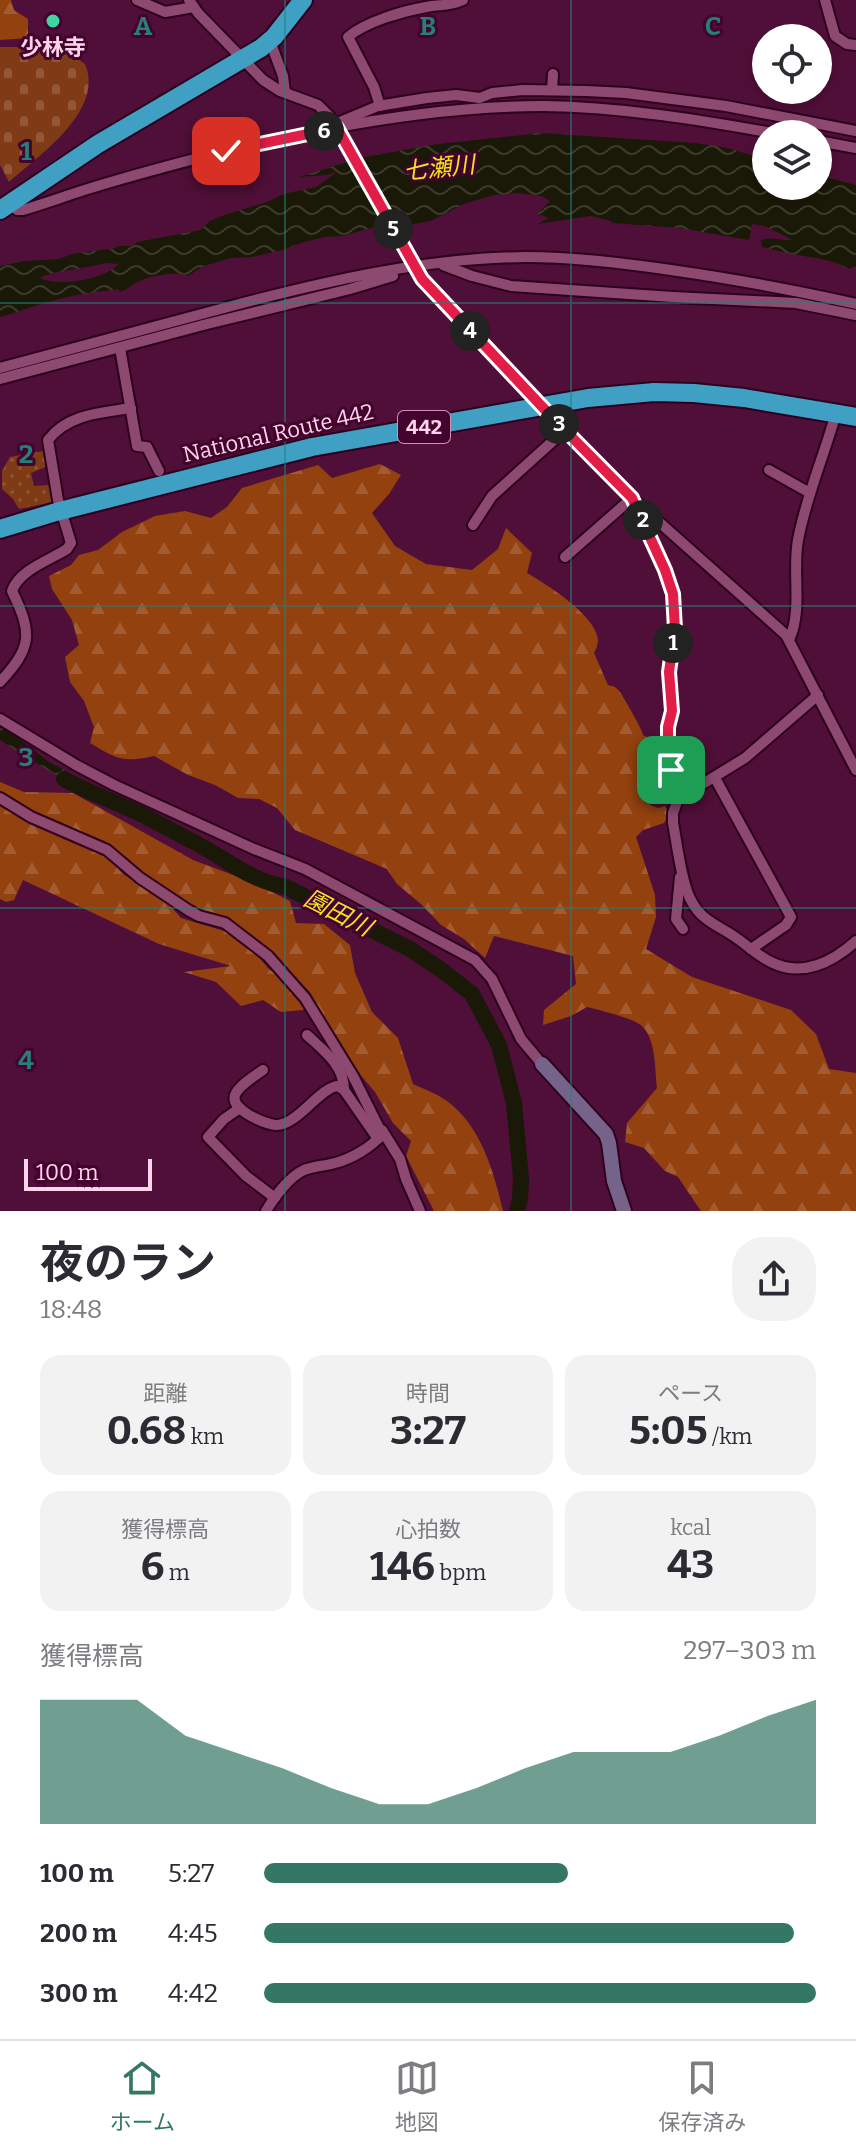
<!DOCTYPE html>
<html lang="ja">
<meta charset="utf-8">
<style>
body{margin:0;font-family:Bitter,"Noto Sans JP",serif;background:#f2f2f3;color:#2b2b33;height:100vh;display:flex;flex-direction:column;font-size:30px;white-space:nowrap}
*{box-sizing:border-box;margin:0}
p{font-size:26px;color:#7c7c81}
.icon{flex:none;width:44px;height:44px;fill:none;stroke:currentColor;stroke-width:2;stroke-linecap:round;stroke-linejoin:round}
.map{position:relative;height:1211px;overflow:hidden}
.drawer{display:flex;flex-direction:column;background:#fff;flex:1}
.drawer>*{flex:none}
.buttons{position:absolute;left:752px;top:24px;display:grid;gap:16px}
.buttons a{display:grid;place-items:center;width:80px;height:80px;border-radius:50%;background:#fff;box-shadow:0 4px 12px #0003;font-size:40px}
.scale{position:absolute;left:24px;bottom:20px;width:128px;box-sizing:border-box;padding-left:8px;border:4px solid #fdd4e9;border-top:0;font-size:22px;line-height:28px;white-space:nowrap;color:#fdd4e9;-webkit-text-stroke:6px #44022e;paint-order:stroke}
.pin{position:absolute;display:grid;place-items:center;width:68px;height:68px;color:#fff;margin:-34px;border-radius:16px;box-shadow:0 4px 12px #0006}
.km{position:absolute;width:40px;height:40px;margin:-20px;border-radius:50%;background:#222;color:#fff;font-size:22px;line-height:40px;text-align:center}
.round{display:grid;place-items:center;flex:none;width:84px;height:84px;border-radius:32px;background:#f2f2f3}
.headline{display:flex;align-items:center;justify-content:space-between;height:136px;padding:0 40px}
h1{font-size:44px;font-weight:700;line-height:60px}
.metrics{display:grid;grid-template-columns:repeat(3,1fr);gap:12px;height:136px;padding:8px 40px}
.metrics div{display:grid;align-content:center;border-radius:20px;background:#f2f2f3;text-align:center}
.metrics b{font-size:40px;font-weight:700}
.metrics small{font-size:22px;font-weight:400}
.metrics p{font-size:22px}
.chart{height:224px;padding:16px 40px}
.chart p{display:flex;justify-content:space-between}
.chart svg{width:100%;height:144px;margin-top:8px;fill:#347765;opacity:.7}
ul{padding:0 40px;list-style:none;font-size:26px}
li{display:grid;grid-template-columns:128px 96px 1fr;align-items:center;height:60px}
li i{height:20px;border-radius:10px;background:#347765}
.tab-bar{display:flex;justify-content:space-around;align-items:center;height:112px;border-top:2px solid #e1e1e2;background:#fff;font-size:22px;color:#7c7c81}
.tab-bar a{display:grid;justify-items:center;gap:4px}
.tab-bar .on{color:#347765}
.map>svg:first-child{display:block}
.grass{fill:url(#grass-dots)}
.forest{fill:url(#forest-firs)}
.cemetery{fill:url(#cemetery-stones)}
.water{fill:url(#water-waves);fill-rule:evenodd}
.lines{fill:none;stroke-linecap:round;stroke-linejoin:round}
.river{stroke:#1a1907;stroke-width:16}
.street-casing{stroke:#2e001e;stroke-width:14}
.secondary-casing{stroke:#2e001e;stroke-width:18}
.highway-casing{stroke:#2e001e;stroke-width:22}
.street{stroke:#8e4970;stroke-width:10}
.secondary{stroke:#766389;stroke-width:14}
.highway{stroke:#3fa0c4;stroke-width:18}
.route-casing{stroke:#fff;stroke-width:16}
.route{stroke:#e11d48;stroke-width:10}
.grid{fill:none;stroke:#277f7a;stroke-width:2;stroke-opacity:0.55}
.poi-dot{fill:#3fd4a2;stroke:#44022e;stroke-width:3}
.labels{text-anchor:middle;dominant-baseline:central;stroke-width:6;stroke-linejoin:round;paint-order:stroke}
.shield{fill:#44022e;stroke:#c695b1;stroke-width:2}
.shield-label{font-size:20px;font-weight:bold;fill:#fdd4e9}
.poi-label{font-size:22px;font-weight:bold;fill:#fdd4e9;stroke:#44022e}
.street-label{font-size:22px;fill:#fdd4e9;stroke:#44022e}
.water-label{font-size:24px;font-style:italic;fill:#eee420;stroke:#44022e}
.grid-label{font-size:26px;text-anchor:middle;font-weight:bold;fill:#277f7a;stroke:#44022e;stroke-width:6;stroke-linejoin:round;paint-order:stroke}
</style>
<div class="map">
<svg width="856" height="1211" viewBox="0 0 856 1211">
<defs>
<pattern id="grass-dots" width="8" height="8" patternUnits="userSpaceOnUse" patternTransform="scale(2)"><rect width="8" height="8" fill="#7f3b16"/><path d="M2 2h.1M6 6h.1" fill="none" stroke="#925638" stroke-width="1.8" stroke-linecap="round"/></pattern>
<pattern id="forest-firs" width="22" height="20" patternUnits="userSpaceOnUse" patternTransform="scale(2)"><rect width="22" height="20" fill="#93410f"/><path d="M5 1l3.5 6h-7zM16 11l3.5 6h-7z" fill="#a35c32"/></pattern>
<pattern id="cemetery-stones" width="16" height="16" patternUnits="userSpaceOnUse" patternTransform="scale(2)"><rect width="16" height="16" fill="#7f3b16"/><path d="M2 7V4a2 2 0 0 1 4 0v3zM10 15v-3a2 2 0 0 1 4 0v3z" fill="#925638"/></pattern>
<pattern id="water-waves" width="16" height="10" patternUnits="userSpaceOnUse" patternTransform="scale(2)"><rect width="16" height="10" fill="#1a1907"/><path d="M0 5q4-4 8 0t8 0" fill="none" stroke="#3c3a2b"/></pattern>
</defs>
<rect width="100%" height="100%" fill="#500f38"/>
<path class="grass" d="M44 451 48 453V466L31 473 34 486 49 485 51 488 53 502 19 509 13 499 2 489V471L10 457Z"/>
<g class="forest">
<path d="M0 0H11L14 10 28 19V38L0 40Z"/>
<path d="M380 464 401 475 389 494 372 513 395 546 426 564 472 570 498 549 506 528 532 553 527 573C546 584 597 616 598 640 598 645 596 649 594 653L608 685C615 687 615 686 620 692 624 698 642 729 643 735L647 737H655L657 740H663L661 746 643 748C639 761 648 769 649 783 650 790 649 797 650 805L658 808 665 806 669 814 664 823 643 830 636 837 655 895 656 917 646 949 692 977 791 1010 816 1034 829 1069 856 1073V1211H701L678 1177 665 1171 644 1148 625 1142 627 1123 657 1088C655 1071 656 1039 642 1026 633 1018 599 1010 587 1007L571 1016 543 1025 544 1010 576 984 573 956 494 936 485 958 464 939 441 925 422 905 397 884 387 869 295 830 277 808 259 799 238 798 215 785 188 775 154 756C122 763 117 759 90 743L94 727 84 701 70 682 65 657 79 645 72 620 52 589 49 576 71 565 79 555 98 550 122 532 155 516 185 511 211 518 227 507 242 488 318 465 332 478Z"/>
<path d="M0 782 24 792 73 793 193 860 252 882 290 901 296 923 324 924 350 945 355 973 372 1012 398 1038 413 1084C424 1089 437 1094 447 1101 481 1126 494 1172 503 1211H434L406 1156 411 1141 393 1123 375 1092 358 1072 309 991 235 922 203 912 128 862 114 849 97 840 32 814 24 818 96 851 108 858 123 874 166 901 181 918 231 933 250 947 268 968 284 981 307 1006 303 1010 281 1012 263 1000 241 1006 216 982 184 972 231 966 159 944 23 880 14 900 6 902 0 899Z"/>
</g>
<path class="cemetery" d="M0 47C27 47 63 46 85 64 105 111 38 156 9 182L0 165Z"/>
<g class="water">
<path d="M541 133 696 143 728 148 766 160V186H818V175L856 185V266L849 269C832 259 813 258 793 254 783 253 772 249 762 247L761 240C771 236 782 241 792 240L765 226 752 224 749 240 679 228 612 223 611 221 591 216 538 224 548 218 542 215H536L550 201 541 196 518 193 494 195 464 204 431 221 401 226 375 227 343 236 325 237 304 242 283 250 252 257 231 258 204 266 188 276C175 270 142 277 131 286 127 288 124 291 120 292L118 289C97 292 76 294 55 300 36 305 19 312 0 317V266L24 261 59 259 72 254 115 248 118 246H133L137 242 200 230 210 221 224 215 267 202 283 194 316 187 337 172 327 175 299 177 364 157 438 144ZM106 263 119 264C102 280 63 286 41 279V277C62 269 85 269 106 263Z"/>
<path d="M0 724 49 762 59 767 106 797 132 810C84 793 42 768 0 740Z"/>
</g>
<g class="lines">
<path class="river" d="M64 779C89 793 117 802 143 815 163 826 183 836 203 847 231 863 253 881 286 887L410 949 443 971 472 994 499 1045 514 1103 521 1178 520 1199 517 1211"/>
<defs>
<g id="street">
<path d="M137 0 165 12 194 7"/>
<path d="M189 0 198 13 263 80 280 91 318 105 330 117 340 132 413 266 428 287 549 414 632 498 786 635 856 770"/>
<path d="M825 0 835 36 847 44 856 45"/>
<path d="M270 41 283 76 285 92"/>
<path d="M552 90 553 74"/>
<path d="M380 106 374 87 348 37C365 22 403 11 426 7 440 4 448 7 463 0"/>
<path d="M335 124 378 106 427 98 456 95 480 98 492 93 523 90 586 91 626 93 726 106 856 131"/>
<path d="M818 141 856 148"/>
<path d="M10 202 17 210H23C50 202 76 192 104 184 242 144 399 106 543 106 622 107 701 120 778 134"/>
<path d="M443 265 472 276 511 286 673 297 796 303 856 315"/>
<path d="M120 348 137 446 147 447 159 471"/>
<path d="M0 368C76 347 152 327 228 307 326 281 425 258 526 257 575 257 623 263 671 270 733 279 795 290 856 304"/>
<path d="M0 379 207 324 350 289 393 276"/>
<path d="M769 470 810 493"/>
<path d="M473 525 492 496 565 430"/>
<path d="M565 557 632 498 665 570 674 605 675 629 669 672 672 711 668 727V752L670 767 677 785 678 799 673 813V823C677 844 682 886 692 902 701 920 719 926 735 937 747 945 758 956 771 962 802 978 833 962 856 941"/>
<path d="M789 640C803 610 792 572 798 540 806 497 824 456 836 413"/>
<path d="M0 682C32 647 33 634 12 591 19 570 50 560 67 549L71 543 58 500 48 440C68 414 100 413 131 408"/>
<path d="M0 719 76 765 114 785 254 849 305 869 475 960 492 979 521 1039 542 1064"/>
<path d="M715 778 791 917 786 925 751 949"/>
<path d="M0 798 31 817 107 850 140 878 188 910 199 916 225 923 268 956 305 998 353 1076 382 1134C372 1147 351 1159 335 1163 325 1166 314 1166 304 1170 289 1177 274 1197 266 1211"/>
<path d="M678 799 745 758 818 695"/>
<path d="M680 877 676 919 683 929"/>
<path d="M307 1035C324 1051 344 1065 344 1090"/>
<path d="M263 1070C255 1076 239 1085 235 1095 230 1110 265 1124 276 1125 297 1126 320 1087 338 1086L344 1090 378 1139"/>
<path d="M240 1108 224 1119 208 1137 246 1176 275 1198"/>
<path d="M382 1130 400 1159 406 1179 420 1211"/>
</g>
<path id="secondary" d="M542 1064 606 1134 609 1143 614 1181 624 1211"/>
<g id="highway">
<path d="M0 210 98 144 261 48 274 37 303 0"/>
<path d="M0 529 56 512 312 447 588 398 654 392 694 393 744 398 856 417"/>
</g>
</defs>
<use href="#street" class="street-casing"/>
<use href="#secondary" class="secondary-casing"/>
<use href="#highway" class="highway-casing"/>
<use href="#street" class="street"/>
<use href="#secondary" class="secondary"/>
<use href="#highway" class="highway"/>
</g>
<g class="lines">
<defs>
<path id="route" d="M226 151 337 128 422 279 549 414 632 498 665 570 673 594 675 629 669 672 672 711 668 727V752L671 770"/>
</defs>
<use href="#route" class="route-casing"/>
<use href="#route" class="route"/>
</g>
<path class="grid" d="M285 0V1211M571 0V1211M0 303H856M0 606H856M0 908H856"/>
<circle class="poi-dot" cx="53" cy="21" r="8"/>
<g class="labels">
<rect class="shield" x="398" y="411" width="52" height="32" rx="6"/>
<g class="shield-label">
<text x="424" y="427">442</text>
</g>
<g class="poi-label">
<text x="53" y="47">少林寺</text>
</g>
<g class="street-label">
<text transform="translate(278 433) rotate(-13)">National Route 442</text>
</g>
<g class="water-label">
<text transform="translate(439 168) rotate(-6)">七瀬川</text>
<text transform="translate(338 913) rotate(27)">園田川</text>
</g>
</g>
<g class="grid-label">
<text x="143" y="35">A</text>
<text x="428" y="35">B</text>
<text x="713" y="35">C</text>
<text x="26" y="160">1</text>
<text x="26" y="463">2</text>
<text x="26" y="766">3</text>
<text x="26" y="1069">4</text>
</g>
</svg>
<div class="buttons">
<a><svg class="icon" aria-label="locate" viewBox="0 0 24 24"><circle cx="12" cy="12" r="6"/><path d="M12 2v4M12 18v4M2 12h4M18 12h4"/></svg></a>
<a><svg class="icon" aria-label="layers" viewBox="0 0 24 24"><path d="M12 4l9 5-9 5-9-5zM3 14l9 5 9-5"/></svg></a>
</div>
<div class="scale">100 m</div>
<div class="pin" style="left:671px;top:770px;background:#1e9e55"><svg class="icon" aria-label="arrive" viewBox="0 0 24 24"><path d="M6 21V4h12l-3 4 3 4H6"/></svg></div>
<div class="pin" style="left:226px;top:151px;background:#d93025"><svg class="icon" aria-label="check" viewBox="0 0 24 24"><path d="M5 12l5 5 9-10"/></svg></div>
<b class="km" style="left:673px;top:643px">1</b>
<b class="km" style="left:643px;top:520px">2</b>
<b class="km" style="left:559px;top:424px">3</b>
<b class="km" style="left:470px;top:331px">4</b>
<b class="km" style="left:393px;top:229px">5</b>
<b class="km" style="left:324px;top:131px">6</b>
</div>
<section class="drawer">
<div class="headline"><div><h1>夜のラン</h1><p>18:48</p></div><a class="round"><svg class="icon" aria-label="share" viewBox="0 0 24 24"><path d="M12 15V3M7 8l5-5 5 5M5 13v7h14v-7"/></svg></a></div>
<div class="metrics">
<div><p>距離</p><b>0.68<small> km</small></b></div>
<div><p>時間</p><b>3:27</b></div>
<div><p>ペース</p><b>5:05<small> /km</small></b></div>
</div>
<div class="metrics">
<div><p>獲得標高</p><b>6<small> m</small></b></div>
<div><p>心拍数</p><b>146<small> bpm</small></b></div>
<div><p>kcal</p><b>43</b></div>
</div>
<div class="chart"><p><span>獲得標高</span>297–303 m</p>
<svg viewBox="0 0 160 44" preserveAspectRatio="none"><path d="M0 44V6L10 6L20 6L30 17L40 22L50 27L60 33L70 38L80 38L90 33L100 27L110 22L120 22L130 22L140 17L150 11L160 6V44z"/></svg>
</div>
<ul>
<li><b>100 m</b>5:27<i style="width:55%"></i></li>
<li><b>200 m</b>4:45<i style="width:96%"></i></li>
<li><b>300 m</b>4:42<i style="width:100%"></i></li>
</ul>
</section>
<nav class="tab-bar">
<a class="on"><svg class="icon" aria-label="home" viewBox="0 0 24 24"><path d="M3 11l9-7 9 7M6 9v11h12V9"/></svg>ホーム</a>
<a><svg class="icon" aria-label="map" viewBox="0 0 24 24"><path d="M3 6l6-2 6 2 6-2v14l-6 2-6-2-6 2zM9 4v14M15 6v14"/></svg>地図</a>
<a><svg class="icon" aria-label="saved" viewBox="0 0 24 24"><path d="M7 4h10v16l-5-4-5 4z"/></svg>保存済み</a>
</nav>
